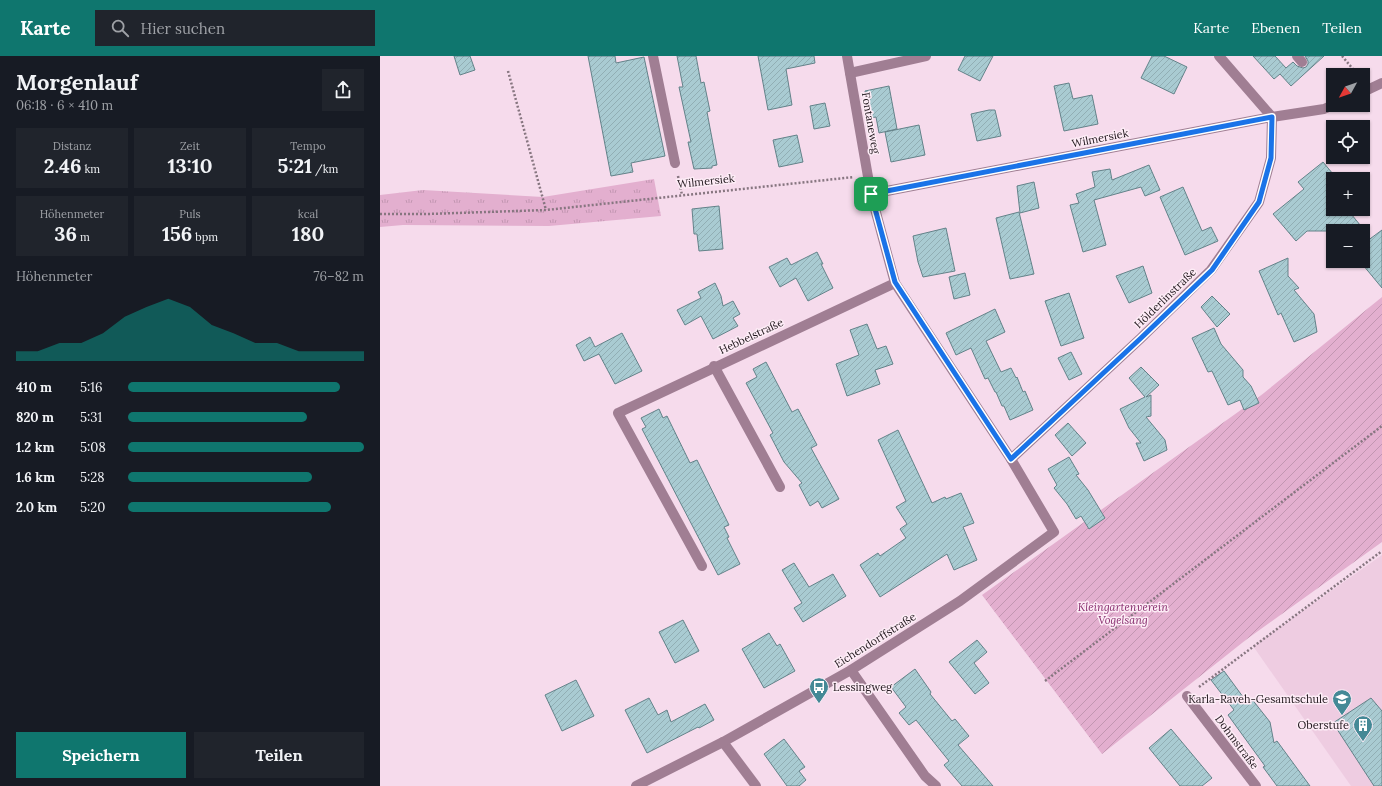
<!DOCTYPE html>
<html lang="de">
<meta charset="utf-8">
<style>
body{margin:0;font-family:Lora,serif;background:#20242c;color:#f1f3f6;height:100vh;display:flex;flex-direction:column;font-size:15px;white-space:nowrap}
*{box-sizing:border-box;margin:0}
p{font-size:13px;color:#9ea1a6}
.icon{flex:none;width:22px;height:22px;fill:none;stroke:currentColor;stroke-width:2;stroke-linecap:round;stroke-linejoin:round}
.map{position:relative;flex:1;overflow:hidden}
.drawer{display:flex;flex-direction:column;background:#171b24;width:380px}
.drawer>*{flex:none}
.needle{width:26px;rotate:230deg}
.fabs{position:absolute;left:946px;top:12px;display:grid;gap:8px}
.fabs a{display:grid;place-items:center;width:44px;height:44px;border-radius:0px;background:#171b24;box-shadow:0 1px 3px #0004;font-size:20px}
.pin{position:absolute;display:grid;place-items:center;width:34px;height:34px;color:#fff;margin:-17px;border-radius:8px;box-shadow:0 2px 6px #0006}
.round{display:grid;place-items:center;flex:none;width:42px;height:42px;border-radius:0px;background:#20242c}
.head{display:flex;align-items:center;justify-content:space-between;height:68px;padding:0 16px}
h1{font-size:22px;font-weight:800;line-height:30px}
.metrics{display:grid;grid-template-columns:repeat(3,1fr);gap:6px;height:68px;padding:4px 16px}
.metrics div{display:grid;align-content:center;border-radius:0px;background:#20242c;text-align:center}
.metrics b{font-size:20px;font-weight:800}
.metrics small{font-size:11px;font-weight:400}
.metrics p{font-size:11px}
.chart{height:112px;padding:8px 16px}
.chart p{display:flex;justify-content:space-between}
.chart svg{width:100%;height:72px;margin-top:4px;fill:#0f766e;opacity:.7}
.cta{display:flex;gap:8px;margin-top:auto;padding:8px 16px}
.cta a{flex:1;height:46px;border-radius:0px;background:#0f766e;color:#fff;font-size:16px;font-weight:800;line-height:46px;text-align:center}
.cta a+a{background:#20242c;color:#f1f3f6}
ul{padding:0 16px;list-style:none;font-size:13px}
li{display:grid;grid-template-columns:64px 48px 1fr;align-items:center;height:30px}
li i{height:10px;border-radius:5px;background:#0f766e}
header{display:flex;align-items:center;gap:24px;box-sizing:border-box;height:56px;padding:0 20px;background:#0f766e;color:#fff}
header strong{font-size:19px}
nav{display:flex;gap:22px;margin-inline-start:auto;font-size:14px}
.search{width:280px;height:36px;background:#20242c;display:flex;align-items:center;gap:10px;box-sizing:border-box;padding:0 14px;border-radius:0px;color:#9ea1a6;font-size:15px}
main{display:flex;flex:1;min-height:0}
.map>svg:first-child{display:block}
.built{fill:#eecce1}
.grass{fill:url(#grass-tufts)}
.garden{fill:url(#garden-furrows)}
.building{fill:url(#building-hatch);stroke:#638289}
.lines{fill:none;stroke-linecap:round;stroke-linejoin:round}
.path{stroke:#877680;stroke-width:2.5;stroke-dasharray:2 2;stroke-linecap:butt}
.minor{stroke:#a07e93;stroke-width:10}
.route-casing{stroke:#fff;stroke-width:8}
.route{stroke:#1a73e8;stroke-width:5}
.labels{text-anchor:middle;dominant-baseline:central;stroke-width:3;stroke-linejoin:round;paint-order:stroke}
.street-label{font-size:11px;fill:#21181d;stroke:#fdecf6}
.park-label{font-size:11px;font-style:italic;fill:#882e6e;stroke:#fdecf6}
.poi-label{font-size:11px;fill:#21181d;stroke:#fdecf6;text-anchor:end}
</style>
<header>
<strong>Karte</strong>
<div class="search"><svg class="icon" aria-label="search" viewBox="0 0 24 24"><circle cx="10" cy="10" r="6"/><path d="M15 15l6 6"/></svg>Hier suchen</div>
<nav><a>Karte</a><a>Ebenen</a><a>Teilen</a></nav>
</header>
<main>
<section class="drawer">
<div class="head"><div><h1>Morgenlauf</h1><p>06:18 · 6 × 410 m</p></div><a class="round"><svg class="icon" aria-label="share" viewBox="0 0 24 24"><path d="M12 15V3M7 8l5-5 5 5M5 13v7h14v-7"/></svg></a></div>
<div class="metrics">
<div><p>Distanz</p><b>2.46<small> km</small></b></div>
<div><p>Zeit</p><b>13:10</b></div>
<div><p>Tempo</p><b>5:21<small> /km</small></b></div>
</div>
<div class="metrics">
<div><p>Höhenmeter</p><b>36<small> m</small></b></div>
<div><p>Puls</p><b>156<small> bpm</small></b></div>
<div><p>kcal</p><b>180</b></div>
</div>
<div class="chart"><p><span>Höhenmeter</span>76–82 m</p>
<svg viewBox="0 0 160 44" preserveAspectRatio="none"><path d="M0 44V38L10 38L20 33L30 33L40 27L50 17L60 11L70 6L80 11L90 22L100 27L110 33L120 33L130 38L140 38L150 38L160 38V44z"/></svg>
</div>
<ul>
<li><b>410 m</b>5:16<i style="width:90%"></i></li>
<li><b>820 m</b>5:31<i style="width:76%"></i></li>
<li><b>1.2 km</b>5:08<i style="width:100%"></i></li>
<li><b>1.6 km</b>5:28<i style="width:78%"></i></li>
<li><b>2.0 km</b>5:20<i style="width:86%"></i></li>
</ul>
<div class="cta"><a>Speichern</a><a>Teilen</a></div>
</section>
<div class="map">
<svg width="1002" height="730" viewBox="0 0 1002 730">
<defs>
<pattern id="grass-tufts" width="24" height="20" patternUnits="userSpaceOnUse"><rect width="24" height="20" fill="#e3afcf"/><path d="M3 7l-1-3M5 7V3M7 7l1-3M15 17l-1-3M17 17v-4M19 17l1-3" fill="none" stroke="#c296b1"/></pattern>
<pattern id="garden-furrows" width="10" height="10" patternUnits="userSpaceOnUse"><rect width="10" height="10" fill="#e3afcf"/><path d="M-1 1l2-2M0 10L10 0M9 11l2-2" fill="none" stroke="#c296b1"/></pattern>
<pattern id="building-hatch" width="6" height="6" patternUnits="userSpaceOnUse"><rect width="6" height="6" fill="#a9cbd2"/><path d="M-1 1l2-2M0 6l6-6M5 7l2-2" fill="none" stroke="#91aeb4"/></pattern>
</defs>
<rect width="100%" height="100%" fill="#f6dbec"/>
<path class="built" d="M1002 499V730H971L873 590Z"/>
<path class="grass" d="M274 123 281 160 169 170 23 169 0 171V139L43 134 163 141Z"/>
<path class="garden" d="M1002 241V486L867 583 722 698 602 539 879 341Z"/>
<g class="building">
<path d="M74 0H90L95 14 80 19Z"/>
<path d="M208 0H235L236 7 264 1 285 100 251 107 253 116 231 120Z"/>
<path d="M297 0H316L321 27 324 26 330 55 327 56 337 109 332 110V112L314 113 308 86H311L299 31H303Z"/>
<path d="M378 0H434L435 7 406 13 412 49 388 54Z"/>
<path d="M585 0H613L600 25 578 14Z"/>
<path d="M772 0H784L807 11 794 38 761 22Z"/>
<path d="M873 0H895L906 12 913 6 917 10 923 12 926 11 928 8V5L925 0H944L911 30 900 18 894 23Z"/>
<path d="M689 27 693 43 712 39 718 68 684 75 674 30Z"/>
<path d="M509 30 517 73 499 77 496 61 490 62 485 35Z"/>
<path d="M445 47 450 70 434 73 430 50Z"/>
<path d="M609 54H615L621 80 597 85 591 58Z"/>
<path d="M539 69 545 99 511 106 505 76Z"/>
<path d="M417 79 423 106 399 111 393 84Z"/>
<path d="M943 106 953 118V153H967L985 175H927L916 185 893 158 924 133 918 126Z"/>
<path d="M769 109 780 134 765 140 761 131 714 144 726 189 703 196 690 149 699 147 696 138 715 131 712 116 730 113 732 124Z"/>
<path d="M654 126 659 152 640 157 637 130Z"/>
<path d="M803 131 822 175 831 171 838 185 805 199 780 141Z"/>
<path d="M339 150 343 193 319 195 317 178H314L312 153Z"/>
<path d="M639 156 654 218 630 223 616 162Z"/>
<path d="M566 172 575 215 543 221 538 206 533 180Z"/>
<path d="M1002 174V232L983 209V188Z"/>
<path d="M437 196 443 208H441L453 232 428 245 416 222 400 231 389 211 407 202 411 209Z"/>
<path d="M908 202V220L919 232 914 234 934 258 937 276 914 286 901 257 898 259 879 215Z"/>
<path d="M763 210 772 237 749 247 736 220Z"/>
<path d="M585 217 590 239 574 243 569 221Z"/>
<path d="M335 227 341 240 343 250 353 245 360 258 353 262 358 270 333 283 321 260 305 269 297 254 321 242 318 236Z"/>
<path d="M689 237 704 282 681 290 665 245Z"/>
<path d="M832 240 850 258 837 271 821 251Z"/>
<path d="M615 253 625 276 606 285 621 316 631 312 636 322 637 321 643 336 645 335 653 354 630 364 624 350H622L616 336H615L608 322 605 323 591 292 576 299 566 277Z"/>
<path d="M487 268 497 293 506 290 513 308 495 314 500 328 467 340 456 308 479 299 470 274Z"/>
<path d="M834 272 841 288 863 314V321L871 330 879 347 864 354 860 344 848 349 832 315 828 316 812 282Z"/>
<path d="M242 277 262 315 235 328 219 298 204 305 196 289 210 281 215 291Z"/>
<path d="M691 296 702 318 689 324 678 302Z"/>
<path d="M386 306 412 356 418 353 437 389 431 392 459 443 442 452 438 445 430 450 419 429 422 427 404 406 390 379 393 377 366 327 377 321 373 313Z"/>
<path d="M761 311 779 329 766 341 771 339V360L766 361 785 384 787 394 764 405 756 387H761L749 372 740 353 765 341 749 322Z"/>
<path d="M279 353 283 362 287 360 310 407 317 404 349 469 344 471 349 481 347 482 360 508 338 519 262 373 266 371 261 362Z"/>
<path d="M688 367 706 387 692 400 675 379Z"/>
<path d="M518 374 552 447 565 441 566 443 581 437 594 467 583 471 597 504 574 514 567 498 500 541 480 509 498 497 500 500 526 482 520 473 527 468 516 451 526 445 498 384Z"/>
<path d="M689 401 699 418 696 419 708 434 725 462 709 473 701 460 696 463 687 448 674 432 677 429 668 413Z"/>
<path d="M414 507 429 531 453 518 466 540 423 566 414 552 422 547 402 514Z"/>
<path d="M303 564 319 595 295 607 279 576Z"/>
<path d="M389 577 397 590 400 588 415 615 384 632 362 593Z"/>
<path d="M597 584 607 596 594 607 609 627 595 638 569 606Z"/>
<path d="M535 613 551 636 550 638 572 665 575 663 589 680 578 689 613 730H582L564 709 569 705 536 664 529 669 519 657 526 651 511 631Z"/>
<path d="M844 615 866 645 871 642 890 666 894 687 897 685 930 730H897L883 711 885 710 848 659 854 654 831 624Z"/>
<path d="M196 624 214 660 182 675 165 639Z"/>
<path d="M269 642 278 659 287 654 291 666 325 648 334 664 319 672 318 671 267 697 245 654Z"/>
<path d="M991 642 1002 655V730H994L953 667Z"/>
<path d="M791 673 832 722 822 730H800L769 692Z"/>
<path d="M404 683 425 711 419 715 426 724 419 730H407L384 698Z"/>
</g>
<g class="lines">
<g class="path">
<path d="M962 0 978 19"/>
<path d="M128 15 166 154"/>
<path d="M298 120 302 139"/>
<path d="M0 158H48L166 154 474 121"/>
<path d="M665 625 1002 370"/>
<path d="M819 631 1002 495"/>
</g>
<g class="minor">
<path d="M273 0 295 107"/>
<path d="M839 0 892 61"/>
<path d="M917 0 922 6"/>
<path d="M470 17 546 0"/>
<path d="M983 36 1002 27"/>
<path d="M491 138 892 61 944 53 953 49"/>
<path d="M334 310 400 431"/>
<path d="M631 403 761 282 831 214 879 146 891 102 892 61"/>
<path d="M322 510 238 357 515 227"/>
<path d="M471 614 545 720 556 730"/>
<path d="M807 640 876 730"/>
<path d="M343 686 376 730"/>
<path d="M256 730 343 686 471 614 580 545 674 476 631 403 515 227 491 138 467 0"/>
</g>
</g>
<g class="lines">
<defs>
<path id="route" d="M892 61 891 102 879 146 832 214 761 282 631 403 515 226 491 138Z"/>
</defs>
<use href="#route" class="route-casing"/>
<use href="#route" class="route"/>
</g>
<defs>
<symbol id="bus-pin" viewBox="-11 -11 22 30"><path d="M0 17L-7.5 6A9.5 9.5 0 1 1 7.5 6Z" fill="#448996" stroke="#fdecf6"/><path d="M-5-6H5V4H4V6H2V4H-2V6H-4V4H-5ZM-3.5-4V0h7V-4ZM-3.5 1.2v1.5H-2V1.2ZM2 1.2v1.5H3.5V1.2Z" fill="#fff"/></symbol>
<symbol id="school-pin" viewBox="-11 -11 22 30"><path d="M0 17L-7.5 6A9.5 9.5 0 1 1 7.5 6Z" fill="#448996" stroke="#fdecf6"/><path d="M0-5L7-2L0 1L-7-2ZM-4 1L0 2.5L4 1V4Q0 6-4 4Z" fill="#fff"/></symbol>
<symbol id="building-pin" viewBox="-11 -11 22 30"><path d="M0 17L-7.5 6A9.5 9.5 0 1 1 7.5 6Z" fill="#448996" stroke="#fdecf6"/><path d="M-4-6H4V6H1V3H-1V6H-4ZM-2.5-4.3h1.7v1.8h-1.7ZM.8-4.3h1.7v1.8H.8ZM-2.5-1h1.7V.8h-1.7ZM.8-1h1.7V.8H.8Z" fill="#fff"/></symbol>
</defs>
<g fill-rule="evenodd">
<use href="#bus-pin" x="428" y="620" width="22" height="30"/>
<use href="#school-pin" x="951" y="632" width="22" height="30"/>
<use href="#building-pin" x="972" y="658" width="22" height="30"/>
</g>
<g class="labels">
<g class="street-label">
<text transform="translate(491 67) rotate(80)">Fontaneweg</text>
<text transform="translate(720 82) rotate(-11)">Wilmersiek</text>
<text transform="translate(326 125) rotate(-6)">Wilmersiek</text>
<text transform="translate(785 242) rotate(-44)">Hölderlinstraße</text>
<text transform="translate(371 280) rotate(-25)">Hebbelstraße</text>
<text transform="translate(495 584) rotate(-32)">Eichendorffstraße</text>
<text transform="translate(857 686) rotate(53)">Dohmstraße</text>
</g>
<g class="park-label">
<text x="743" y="551">Kleingartenverein<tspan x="743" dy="13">Vogelsang</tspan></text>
</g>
<g class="poi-label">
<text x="453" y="631" text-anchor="start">Lessingweg</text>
<text x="948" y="643">Karla-Raveh-Gesamtschule</text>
<text x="969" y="669">Oberstufe</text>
</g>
</g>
</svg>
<div class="fabs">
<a><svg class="needle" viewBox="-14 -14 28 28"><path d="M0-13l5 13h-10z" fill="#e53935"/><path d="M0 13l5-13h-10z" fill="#9ea1a6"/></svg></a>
<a><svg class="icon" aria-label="locate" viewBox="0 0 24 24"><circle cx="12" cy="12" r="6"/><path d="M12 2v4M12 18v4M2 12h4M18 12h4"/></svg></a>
<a>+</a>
<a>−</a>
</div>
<div class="pin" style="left:491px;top:138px;background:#1e9e55"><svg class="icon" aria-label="arrive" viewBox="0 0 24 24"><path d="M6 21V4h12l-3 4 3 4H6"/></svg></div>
</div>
</main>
